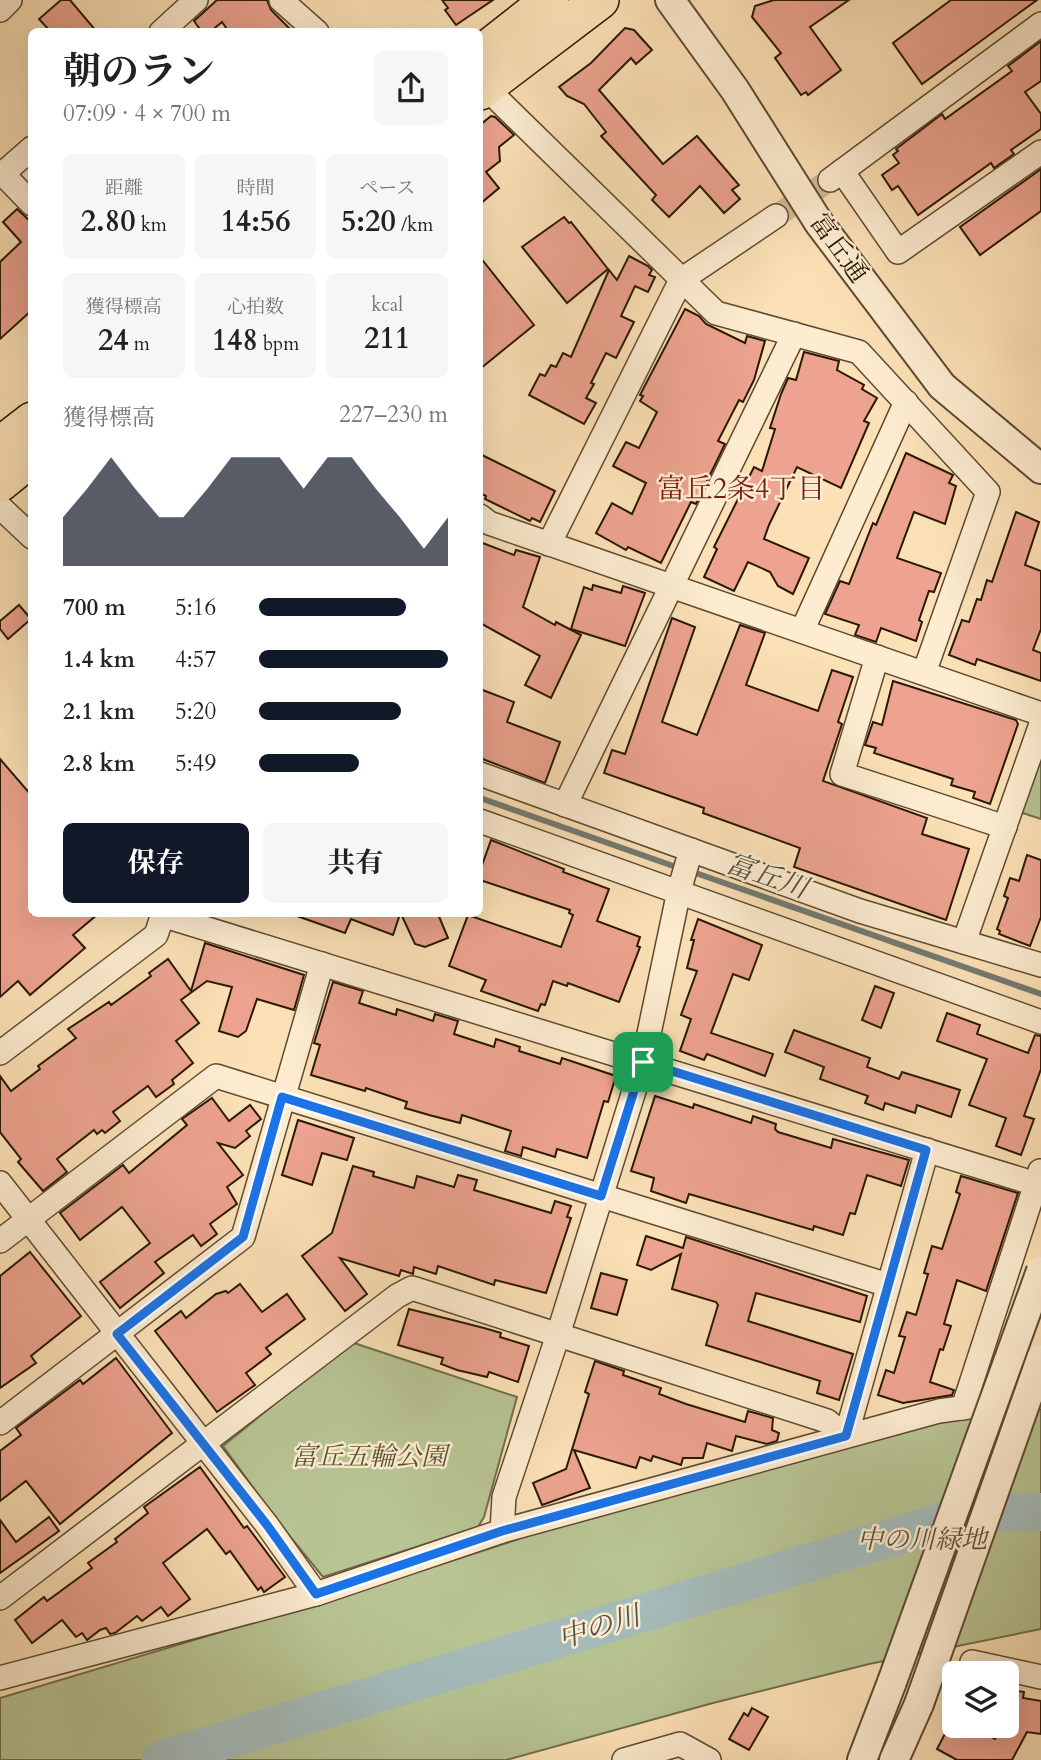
<!DOCTYPE html>
<html lang="ja">
<meta charset="utf-8">
<style>
body{margin:0;font-family:Cardo,"Noto Serif JP",serif;background:#f6f6f6;color:#222;height:100vh;display:flex;flex-direction:column;font-size:26px;white-space:nowrap}
*{box-sizing:border-box;margin:0}
p{font-size:23px;color:#767676}
.icon{flex:none;width:38px;height:38px;fill:none;stroke:currentColor;stroke-width:2;stroke-linecap:round;stroke-linejoin:round}
.map{position:relative;flex:1;overflow:hidden}
.sheet{position:absolute;left:28px;top:28px;width:455px;height:889px;display:flex;flex-direction:column;background:#fff;border-radius:10px;box-shadow:0 7px 28px #0002}
.sheet>*{flex:none}
.controls{position:absolute;left:942px;top:1661px;display:grid;gap:14px}
.controls a{display:grid;place-items:center;width:77px;height:77px;border-radius:10px;background:#fff;box-shadow:0 7px 28px #0002;font-size:35px}
.pin{position:absolute;display:grid;place-items:center;width:60px;height:60px;color:#fff;margin:-30px;border-radius:14px;box-shadow:0 4px 10px #0006}
.round{display:grid;place-items:center;flex:none;width:74px;height:74px;border-radius:10px;background:#f6f6f6}
.headline{display:flex;align-items:center;justify-content:space-between;height:119px;padding:0 35px}
h1{font-size:38px;font-weight:700;line-height:52px}
.stats{display:grid;grid-template-columns:repeat(3,1fr);gap:10px;height:119px;padding:7px 35px}
.stats div{display:grid;align-content:center;border-radius:10px;background:#f6f6f6;text-align:center}
.stats b{font-size:30px;font-weight:700}
.stats small{font-size:19px;font-weight:400}
.stats p{font-size:19px}
.chart{height:196px;padding:14px 35px}
.chart p{display:flex;justify-content:space-between}
.chart svg{width:100%;height:126px;margin-top:7px;fill:#111827;opacity:.7}
.cta{display:flex;gap:14px;margin-top:auto;padding:14px 35px}
.cta a{flex:1;height:80px;border-radius:10px;background:#111827;color:#fff;font-size:28px;font-weight:700;line-height:80px;text-align:center}
.cta a+a{background:#f6f6f6;color:#222}
ul{padding:0 35px;list-style:none;font-size:23px}
li{display:grid;grid-template-columns:112px 84px 1fr;align-items:center;height:52px}
li i{height:18px;border-radius:9px;background:#111827}
.map>svg:first-child{display:block}
.green{fill:#b8c493;stroke:#706e4c;stroke-width:2}
.lines{fill:none;stroke-linecap:round;stroke-linejoin:round}
.stream{stroke:#737a72;stroke-width:6}
.river{stroke:#a4bbba;stroke-width:38}
.building{fill:#eda38f;stroke:#291805;stroke-width:2}
.minor-tunnel{stroke:#d2b993;stroke-width:23;stroke-dasharray:23 11;stroke-linecap:butt}
.minor-casing{stroke:#5e4a31;stroke-width:26}
.tertiary-casing{stroke:#5e4a31;stroke-width:32}
.trunk-casing{stroke:#291805;stroke-width:40}
.minor{stroke:#fdecd0;stroke-width:23}
.tertiary{stroke:#fdecd0;stroke-width:28}
.trunk{stroke:#fce1b6;stroke-width:37}
.tertiary-bridge-casing{stroke:#5e4a31;stroke-width:32;stroke-linecap:butt}
.tertiary-bridge{stroke:#fdecd0;stroke-width:28}
.route-casing{stroke:#fff;stroke-width:14}
.route{stroke:#1a73e8;stroke-width:9}
.labels{text-anchor:middle;dominant-baseline:central;stroke-width:5;stroke-linejoin:round;paint-order:stroke}
.street-label{font-size:26px;fill:#291805;stroke:#fdecd0}
.park-label{font-size:26px;font-style:italic;fill:#5b5437;stroke:#fdecd0}
.neighbourhood-label{font-size:28px;fill:#7a1f14;stroke:#fdecd0}
.water-label{font-size:28px;font-style:italic;fill:#545144;stroke:#fdecd0}
</style>
<div class="map">
<svg width="1041" height="1760" viewBox="0 0 1041 1760">
<rect width="100%" height="100%" fill="#fce1b6"/>
<filter id="stains"><feTurbulence type="fractalNoise" baseFrequency=".00286" numOctaves="4"/><feColorMatrix values="0 0 0 0 .2 0 0 0 0 .09 0 0 0 0 .02 0 0 0 .5 -.17"/></filter>
<radialGradient id="worn" r=".72"><stop offset=".6" stop-color="#630" stop-opacity="0"/><stop offset="1" stop-color="#630" stop-opacity=".3"/></radialGradient>
<g class="green">
<path d="M1041 752V819L1020 812Z"/>
<path d="M351 1342 517 1397 484 1517 478 1527 323 1577 275 1518 223 1446Z"/>
<path d="M1041 1409V1629L869 1664 713 1703 506 1760H0V1698L365 1589 611 1509 939 1420Z"/>
</g>
<g class="lines">
<g class="stream">
<path d="M480 798 679 868"/>
<path d="M690 871 1041 994"/>
</g>
<path class="river" d="M160 1760 975 1512H1041"/>
</g>
<g class="building">
<path d="M61 0H70L97 32H51L39 19Z"/>
<path d="M217 0H267L271 10 293 32H229L222 22 210 32H202L194 21Z"/>
<path d="M442 0H493L456 25 445 10 448 8Z"/>
<path d="M774 0H849L810 27 841 70 808 95 806 92 801 95 775 58 781 53 752 17 755 6Z"/>
<path d="M951 0H1037L922 84 893 43Z"/>
<path d="M625 28 634 30 652 50 636 64 631 58 599 90 663 164 697 136 739 185 732 190 740 199 724 213 700 186 669 217 652 200 656 195 601 136 606 132 584 104 567 96 559 87 591 63Z"/>
<path d="M1041 41V81L1025 92 1041 114V129L1011 150 1014 154 994 168 991 163 918 215 898 186 892 190 882 175 899 163 893 155 898 151 896 149 942 114 945 119 1012 71 1008 66Z"/>
<path d="M491 116 495 117 514 135 499 147 500 161 486 172 499 188 480 204V125Z"/>
<path d="M1041 169V211L980 255 960 227Z"/>
<path d="M17 209 32 223V310L0 339V262L21 242 3 222Z"/>
<path d="M564 217 569 223 571 222 608 269 567 303 522 247Z"/>
<path d="M629 256 648 266 652 270 649 275 655 277 648 292 635 286 621 316 634 322 616 358 606 353 591 383 594 384 586 398 596 403 584 424 529 395 540 374 545 376 551 365 556 367 563 353 571 357 609 270 617 280Z"/>
<path d="M480 257 534 325 480 369Z"/>
<path d="M685 309 699 316 706 324 745 343 747 336 765 341 754 380 743 402 739 400 718 441 725 444 696 504 691 502 661 563 628 547 626 550 596 533 612 503 632 514 646 483 613 466 626 442 639 448 657 412 640 401 643 396 640 395Z"/>
<path d="M804 352 839 361 837 370 864 385 862 389 877 398 864 421 869 423 841 488 797 467 769 525 764 539 809 558 793 594 778 586 770 572 748 562 734 591 704 577 717 549 714 547 754 467 762 471 775 429 770 428 781 394 788 378 796 380Z"/>
<path d="M906 453 953 475 949 483 956 486 945 524 914 512 897 558 941 573 934 592 929 591 919 620 922 622 916 641 881 628 876 642 855 635 859 625 825 614 840 581 849 584 873 523 876 525Z"/>
<path d="M480 454 555 491 540 522 532 518 530 521 485 499 486 496 480 493Z"/>
<path d="M1016 512 1039 522 1025 565 1041 571V629L1033 650 1041 653V681L977 659 975 665 949 655 962 620 969 622 977 599 981 600 987 580 992 582Z"/>
<path d="M480 542 514 555 516 550 540 557 523 607 555 625 556 622 581 635 551 698 525 685 540 656 480 623Z"/>
<path d="M593 585 621 593 623 586 645 593 625 646 571 629 584 587 592 590Z"/>
<path d="M19 605 31 619 8 639 0 629V621Z"/>
<path d="M672 618 695 627 662 722 697 735 740 625 765 633 746 685 818 711 832 670 853 677 838 722 842 724 823 781 927 818 922 834 969 849 946 920 794 867 800 848 703 813 704 808 604 773 612 750 625 754Z"/>
<path d="M893 681 1016 720 1018 724 990 804 973 798 975 792 951 785 953 779 874 753 876 748 865 745 873 722 882 725Z"/>
<path d="M480 689 514 702 507 722 560 742 545 783 480 758Z"/>
<path d="M0 759 32 796V914H98L73 935 85 948 30 995 18 981 0 997Z"/>
<path d="M491 840 564 869 563 872 609 889 597 921 640 937 637 946 640 947 619 1002 568 983 567 986 553 981 545 1005 541 1004 538 1011 481 991 486 980 449 966 468 915 561 947 573 915 569 913 570 910 480 880V871Z"/>
<path d="M1027 855 1041 860V917L1030 946 999 934 1000 931 997 929 1008 898 1004 896 1010 878 1019 881Z"/>
<path d="M297 914H400L393 935 351 919 345 933 297 916Z"/>
<path d="M401 914H438L448 938 425 947 415 944Z"/>
<path d="M698 919 762 945 749 980 733 974 711 1033 773 1054 765 1076 707 1054 704 1060 680 1051 691 1019 681 1015 697 971 687 968 694 940H691Z"/>
<path d="M205 943 304 975 294 1010 257 999 246 1031 238 1037 219 1031 232 987 207 981 181 1000 199 1023 176 1041 193 1063 172 1080 174 1084 156 1097 148 1086 113 1112 120 1121 105 1133 102 1130 97 1134 94 1130 57 1159 67 1172 43 1191 18 1162 21 1159 0 1132V1076L11 1091 40 1069 38 1066 76 1038 68 1029 109 1002 111 1005 151 976 149 973 168 959 191 991Z"/>
<path d="M333 982 363 991 359 1003 396 1015 397 1009 433 1021 435 1014 458 1021 454 1034 494 1047 496 1039 520 1047 519 1051 560 1064 562 1058 616 1076 608 1102 604 1101 587 1158 557 1149 555 1157 523 1147 521 1156 505 1151 511 1131 462 1115 460 1123 429 1115 405 1108 407 1102 366 1088 365 1091 311 1075 320 1045 314 1043Z"/>
<path d="M875 986 894 993 881 1028 862 1020Z"/>
<path d="M947 1013 980 1025 977 1034 1028 1053 1035 1035 1041 1036V1069L1024 1116 1034 1119 1021 1155 996 1146 1006 1118 969 1105 987 1059 937 1041Z"/>
<path d="M794 1030 870 1058 867 1067 899 1079 902 1072 960 1090 951 1117 917 1105 915 1113 885 1103 883 1110 865 1103 868 1096 820 1079 824 1067 785 1052Z"/>
<path d="M655 1096 693 1108 694 1104 751 1123 753 1116 776 1124 775 1129 778 1132 831 1148 833 1139 909 1160 901 1186 867 1175 855 1214 850 1213 843 1235 814 1226 813 1230 689 1194 686 1203 651 1191 654 1178 631 1171Z"/>
<path d="M212 1098 229 1121 250 1105 261 1119 246 1131 250 1136 235 1148 218 1143 243 1175 227 1187 237 1204 210 1224 217 1234 201 1246 193 1235 155 1262 164 1273 120 1308 100 1282 150 1243 122 1207 80 1240 60 1213 123 1165 129 1173 187 1125 182 1119Z"/>
<path d="M298 1120 354 1138 347 1160 322 1153 312 1185 282 1175Z"/>
<path d="M353 1166 374 1172 373 1176 414 1188 417 1176 454 1187 458 1175 477 1180 474 1190 551 1213 555 1201 571 1206 567 1217 571 1218 546 1293 495 1280 494 1285 438 1266 436 1274 414 1267 413 1274 401 1270 399 1276 340 1258 367 1294 345 1311 302 1256 332 1233Z"/>
<path d="M961 1176 1018 1193 986 1291 957 1280 944 1324 951 1326 943 1350 940 1349 930 1382 954 1390 952 1395 903 1403 878 1395 886 1370 894 1373 905 1337 899 1336 907 1312 916 1315 928 1274 924 1273 932 1246 942 1249 960 1194 956 1192Z"/>
<path d="M646 1236 683 1248 686 1237 867 1296 860 1322 756 1293 748 1321 853 1354 839 1400 817 1393 820 1381 706 1345 718 1305 716 1302 672 1289 681 1254 651 1270 637 1265Z"/>
<path d="M30 1252 81 1316 31 1356 36 1363 0 1388V1276Z"/>
<path d="M601 1273 627 1280 617 1315 591 1308Z"/>
<path d="M240 1284 262 1312 287 1294 305 1319 266 1348 271 1354 246 1373 255 1385 217 1412 155 1331 181 1311 186 1318 216 1294 226 1291 228 1293Z"/>
<path d="M409 1309 484 1328 501 1333 500 1337 529 1346 518 1382 489 1372 487 1377 457 1370 441 1364 443 1358 398 1345Z"/>
<path d="M116 1358 172 1433 60 1524 26 1481 0 1501V1451L21 1435 16 1428 80 1380 83 1384Z"/>
<path d="M595 1361 624 1371 623 1375 661 1388 659 1394 686 1404 745 1422 748 1411 773 1418 772 1430 779 1433 777 1441 767 1444 736 1436 732 1451 707 1443 703 1458H683L681 1465 653 1456 651 1461 640 1457 636 1468 574 1450 590 1488 542 1505 533 1483 566 1469 589 1394 585 1392Z"/>
<path d="M200 1467 244 1528 247 1526 285 1577 264 1592 261 1587 258 1590 230 1551 226 1554 207 1529 163 1563 190 1599 168 1616 161 1607 142 1621 137 1616 115 1633 110 1634 106 1628 100 1630 87 1640 82 1633 76 1637 62 1620 32 1643 15 1620 44 1597 47 1601 92 1568 88 1563 117 1542 115 1539 148 1513 144 1507Z"/>
<path d="M49 1517 59 1531 0 1573V1520L16 1542Z"/>
<path d="M1006 1689 1024 1692 1023 1698 1041 1701V1734L1027 1732 1012 1760H957L937 1749 949 1726H970L995 1739 1002 1726H1006Z"/>
<path d="M752 1708 768 1717 749 1750 729 1739 744 1713 748 1716Z"/>
</g>
<g class="lines">
<path class="minor-tunnel" d="M776 216 830 180"/>
<defs>
<g id="minor">
<path d="M281 0 317 32"/>
<path d="M0 10 10 0"/>
<path d="M161 32 196 0"/>
<path d="M485 87 716 313 859 352 988 492 924 673"/>
<path d="M842 171 898 252 1041 152"/>
<path d="M3 174 32 204"/>
<path d="M0 176 32 148"/>
<path d="M830 180 1041 24"/>
<path d="M0 507 32 537"/>
<path d="M480 516 489 523 1041 714"/>
<path d="M549 544 681 280 776 216"/>
<path d="M802 631 906 402"/>
<path d="M877 657 842 774 1005 827"/>
<path d="M480 774 860 911 1041 965"/>
<path d="M565 805 794 334"/>
<path d="M480 821 1041 1022"/>
<path d="M162 915 1036 1184"/>
<path d="M964 942 1041 724"/>
<path d="M0 1053 156 935 163 914"/>
<path d="M0 1183 267 1525 316 1594"/>
<path d="M0 1241 216 1076 888 1285"/>
<path d="M963 1408 1040 1171"/>
<path d="M0 1423 243 1237 322 964"/>
<path d="M502 1531 504 1497 558 1335 643 1062 679 891 691 850"/>
<path d="M0 1598 397 1296 412 1288 827 1421 846 1436 927 1150"/>
<path d="M972 1662 1041 1677"/>
<path d="M0 1678 316 1594 502 1531 939 1411 1041 1397"/>
<path d="M624 1760 680 1744 709 1760"/>
</g>
<g id="tertiary">
<path d="M670 0 735 90 819 223 942 386 1041 469"/>
<path d="M862 1760 892 1682"/>
<path d="M894 1760 919 1704"/>
</g>
<g id="trunk">
<path d="M480 55 550 0"/>
<path d="M480 91 600 0"/>
<path d="M0 446 32 421"/>
<path d="M0 483 32 457"/>
</g>
</defs>
<use href="#minor" class="minor-casing"/>
<use href="#tertiary" class="tertiary-casing"/>
<use href="#trunk" class="trunk-casing"/>
<use href="#minor" class="minor"/>
<use href="#tertiary" class="tertiary"/>
<use href="#trunk" class="trunk"/>
<defs>
<g id="tertiary-bridge">
<path d="M892 1682 1041 1271"/>
<path d="M919 1704 1041 1359"/>
</g>
</defs>
<use href="#tertiary-bridge" class="tertiary-bridge-casing"/>
<use href="#tertiary-bridge" class="tertiary-bridge"/>
</g>
<g class="lines">
<defs>
<path id="route" d="M643 1062 926 1150 846 1436 502 1531 316 1594 267 1525 117 1334 243 1237 282 1097 601 1196Z"/>
</defs>
<use href="#route" class="route-casing"/>
<use href="#route" class="route"/>
</g>
<g class="labels">
<g class="street-label">
<text transform="translate(839 248) rotate(54)">富丘通</text>
</g>
<g class="park-label">
<text x="369" y="1456">富丘五輪公園</text>
<text x="922" y="1539">中の川緑地</text>
</g>
<g class="neighbourhood-label">
<text x="741" y="489">富丘2条4丁目</text>
</g>
<g class="water-label">
<text transform="translate(767 876) rotate(19)">富丘川</text>
<text transform="translate(599 1627) rotate(-17)">中の川</text>
</g>
</g>
<rect width="100%" height="100%" filter="url(#stains)"/>
<rect width="100%" height="100%" fill="url(#worn)"/>
</svg>
<div class="controls">
<a><svg class="icon" aria-label="layers" viewBox="0 0 24 24"><path d="M12 4l9 5-9 5-9-5zM3 14l9 5 9-5"/></svg></a>
</div>
<div class="pin" style="left:643px;top:1062px;background:#1e9e55"><svg class="icon" aria-label="arrive" viewBox="0 0 24 24"><path d="M6 21V4h12l-3 4 3 4H6"/></svg></div>
<section class="sheet">
<div class="headline"><div><h1>朝のラン</h1><p>07:09 · 4 × 700 m</p></div><a class="round"><svg class="icon" aria-label="share" viewBox="0 0 24 24"><path d="M12 15V3M7 8l5-5 5 5M5 13v7h14v-7"/></svg></a></div>
<div class="stats">
<div><p>距離</p><b>2.80<small> km</small></b></div>
<div><p>時間</p><b>14:56</b></div>
<div><p>ペース</p><b>5:20<small> /km</small></b></div>
</div>
<div class="stats">
<div><p>獲得標高</p><b>24<small> m</small></b></div>
<div><p>心拍数</p><b>148<small> bpm</small></b></div>
<div><p>kcal</p><b>211</b></div>
</div>
<div class="chart"><p><span>獲得標高</span>227–230 m</p>
<svg viewBox="0 0 160 44" preserveAspectRatio="none"><path d="M0 44V27L10 17L20 6L30 17L40 27L50 27L60 17L70 6L80 6L90 6L100 17L110 6L120 6L130 17L140 27L150 38L160 27V44z"/></svg>
</div>
<ul>
<li><b>700 m</b>5:16<i style="width:78%"></i></li>
<li><b>1.4 km</b>4:57<i style="width:100%"></i></li>
<li><b>2.1 km</b>5:20<i style="width:75%"></i></li>
<li><b>2.8 km</b>5:49<i style="width:53%"></i></li>
</ul>
<div class="cta"><a>保存</a><a>共有</a></div>
</section>
</div>
